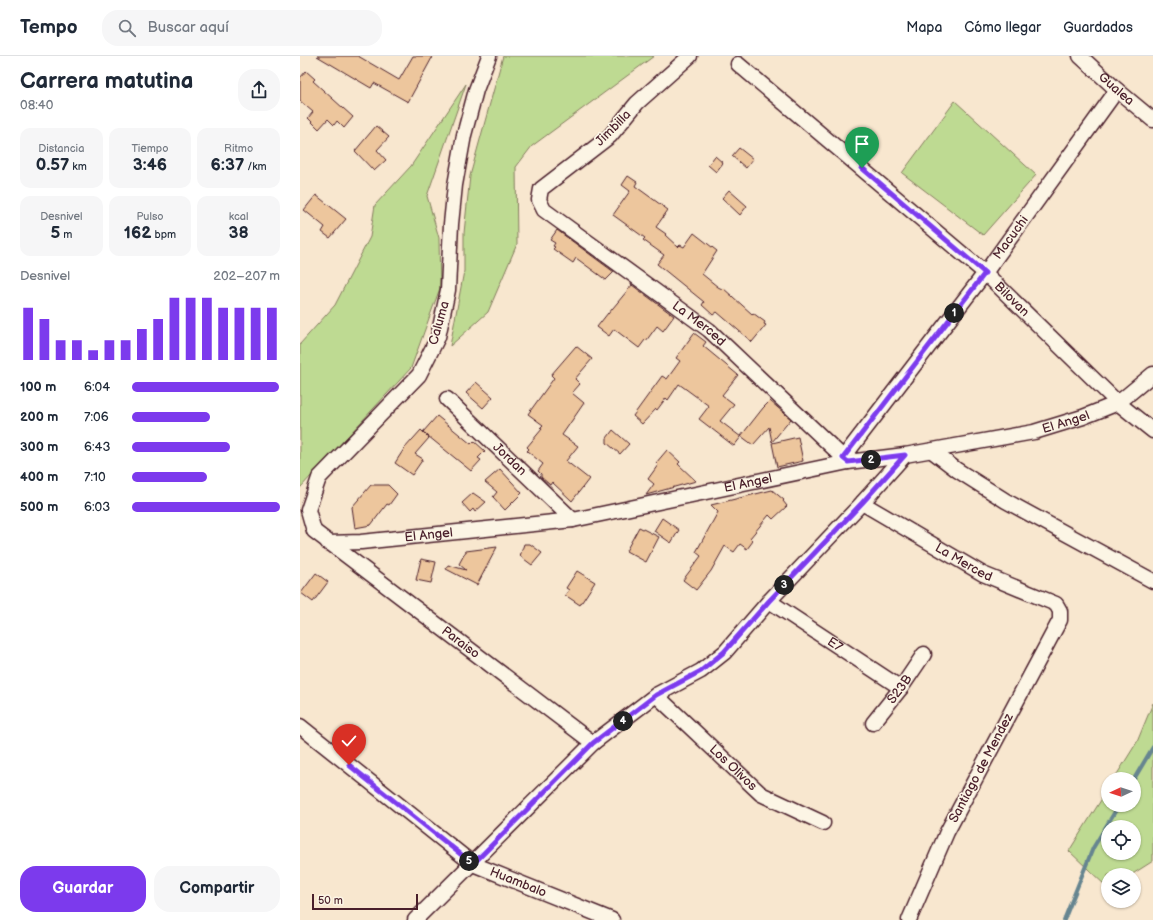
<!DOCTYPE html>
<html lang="es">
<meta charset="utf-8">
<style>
body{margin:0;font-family:"Balsamiq Sans",sans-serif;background:#f6f6f7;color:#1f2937;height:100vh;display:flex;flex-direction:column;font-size:15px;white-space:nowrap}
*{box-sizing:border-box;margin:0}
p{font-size:13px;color:#747a83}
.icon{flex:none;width:22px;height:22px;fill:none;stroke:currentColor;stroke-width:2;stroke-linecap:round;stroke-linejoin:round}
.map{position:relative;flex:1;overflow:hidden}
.details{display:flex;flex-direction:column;background:#fff;width:300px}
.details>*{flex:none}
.needle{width:26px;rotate:266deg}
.controls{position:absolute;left:801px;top:716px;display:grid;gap:8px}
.controls a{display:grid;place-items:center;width:40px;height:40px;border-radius:50%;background:#fff;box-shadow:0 1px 3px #0004;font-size:20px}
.scale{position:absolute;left:12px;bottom:10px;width:106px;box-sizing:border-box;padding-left:4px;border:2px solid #4a1f2b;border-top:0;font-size:11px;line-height:14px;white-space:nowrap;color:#4a1f2b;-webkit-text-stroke:3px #fcf5e5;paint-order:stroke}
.pin{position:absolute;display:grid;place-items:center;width:34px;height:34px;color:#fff;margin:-41px -17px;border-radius:50% 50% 50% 0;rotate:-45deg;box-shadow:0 0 4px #0007}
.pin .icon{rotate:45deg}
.km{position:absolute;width:20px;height:20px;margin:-10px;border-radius:50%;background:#222;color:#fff;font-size:11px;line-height:20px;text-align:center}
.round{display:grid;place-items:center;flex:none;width:42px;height:42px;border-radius:16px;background:#f6f6f7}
.head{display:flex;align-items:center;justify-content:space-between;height:68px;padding:0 20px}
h1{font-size:22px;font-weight:700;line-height:30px}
.figures{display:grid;grid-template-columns:repeat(3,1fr);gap:6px;height:68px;padding:4px 20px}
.figures div{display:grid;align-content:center;border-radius:10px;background:#f6f6f7;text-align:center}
.figures b{font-size:17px;font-weight:700}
.figures small{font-size:11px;font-weight:400}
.figures p{font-size:11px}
.chart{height:112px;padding:8px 20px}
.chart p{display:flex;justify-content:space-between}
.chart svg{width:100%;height:72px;margin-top:4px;stroke:#7c3aed;stroke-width:6}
.action{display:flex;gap:8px;margin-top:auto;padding:8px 20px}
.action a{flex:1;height:46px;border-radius:16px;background:#7c3aed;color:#fff;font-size:16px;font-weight:700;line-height:46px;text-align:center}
.action a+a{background:#f6f6f7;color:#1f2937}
ul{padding:0 20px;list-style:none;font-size:13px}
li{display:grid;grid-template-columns:64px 48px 1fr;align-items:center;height:30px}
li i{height:10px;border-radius:5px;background:#7c3aed}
header{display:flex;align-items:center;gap:24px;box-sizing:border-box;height:56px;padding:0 20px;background:#fff;border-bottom:1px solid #e0e1e3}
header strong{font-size:19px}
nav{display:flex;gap:22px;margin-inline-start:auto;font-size:14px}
.search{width:280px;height:36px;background:#f6f6f7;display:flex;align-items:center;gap:10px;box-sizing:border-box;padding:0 14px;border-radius:16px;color:#747a83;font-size:15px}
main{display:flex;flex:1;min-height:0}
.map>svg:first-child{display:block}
.green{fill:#beda92;stroke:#847c5e;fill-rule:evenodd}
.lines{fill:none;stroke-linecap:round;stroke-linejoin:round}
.stream{stroke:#668590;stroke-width:4}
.building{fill:#edc69d;stroke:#4a1f2b}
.minor-casing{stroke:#4a1f2b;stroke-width:17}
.minor{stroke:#fcf5e5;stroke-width:14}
.route-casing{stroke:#fff;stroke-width:8}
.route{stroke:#7c3aed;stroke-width:5}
.labels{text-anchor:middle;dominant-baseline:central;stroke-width:3.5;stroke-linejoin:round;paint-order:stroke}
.street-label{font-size:13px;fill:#4a1f2b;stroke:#fcf5e5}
</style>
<header>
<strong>Tempo</strong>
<div class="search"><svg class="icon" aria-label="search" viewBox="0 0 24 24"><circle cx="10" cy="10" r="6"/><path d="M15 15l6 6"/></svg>Buscar aquí</div>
<nav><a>Mapa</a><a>Cómo llegar</a><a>Guardados</a></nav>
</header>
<main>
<section class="details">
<div class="head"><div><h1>Carrera matutina</h1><p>08:40</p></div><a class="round"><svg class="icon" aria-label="share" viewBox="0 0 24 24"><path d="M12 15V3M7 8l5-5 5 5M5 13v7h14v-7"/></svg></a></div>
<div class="figures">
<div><p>Distancia</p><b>0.57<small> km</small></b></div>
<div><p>Tiempo</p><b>3:46</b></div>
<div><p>Ritmo</p><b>6:37<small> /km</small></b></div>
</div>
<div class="figures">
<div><p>Desnivel</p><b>5<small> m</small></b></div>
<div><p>Pulso</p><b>162<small> bpm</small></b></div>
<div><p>kcal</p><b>38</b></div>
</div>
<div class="chart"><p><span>Desnivel</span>202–207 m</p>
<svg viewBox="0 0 160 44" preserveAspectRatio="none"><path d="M5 44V12M15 44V19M25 44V32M35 44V32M45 44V38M55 44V32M65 44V32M75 44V25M85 44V19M95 44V6M105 44V6M115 44V6M125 44V12M135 44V12M145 44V12M155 44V12"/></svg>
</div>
<ul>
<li><b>100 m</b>6:04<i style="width:99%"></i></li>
<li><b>200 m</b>7:06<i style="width:53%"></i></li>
<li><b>300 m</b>6:43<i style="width:66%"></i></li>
<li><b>400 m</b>7:10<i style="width:51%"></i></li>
<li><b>500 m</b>6:03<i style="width:100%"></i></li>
</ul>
<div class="action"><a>Guardar</a><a>Compartir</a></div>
</section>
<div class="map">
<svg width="853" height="864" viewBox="0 0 853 864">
<rect width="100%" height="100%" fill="#f8e7cf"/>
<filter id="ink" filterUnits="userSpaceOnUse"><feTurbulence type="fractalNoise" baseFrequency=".025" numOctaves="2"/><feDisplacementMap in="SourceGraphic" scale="8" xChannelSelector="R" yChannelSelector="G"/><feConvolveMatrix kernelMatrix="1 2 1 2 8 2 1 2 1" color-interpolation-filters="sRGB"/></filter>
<g filter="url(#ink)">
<g class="green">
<path d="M203 0H354L232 90 216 111 217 188 188 256 150 290 164 215V177L170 120Z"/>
<path d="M166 28 127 140 139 182 140 232 111 312 0 432V288L35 249 70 181 75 149 111 110Z"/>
<path d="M655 45 736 119 683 179 602 117Z"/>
<path d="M853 647V805L831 819H808V832L769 795 808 733V749H834V723H814L837 686ZM808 771H834V797H808Z"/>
</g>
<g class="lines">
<g class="stream">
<path d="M834 723 853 691"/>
<path d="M764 864 793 792 819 749"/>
</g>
</g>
<g class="building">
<path d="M17 0H58L99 24 113 0H133L108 46 74 27 71 32Z"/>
<path d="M6 15 15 23 13 25 53 61 44 72 37 65 34 69 28 63 19 73 8 62 13 56 0 45V22Z"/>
<path d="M76 70 89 81 77 94 86 104 74 115 55 95Z"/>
<path d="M439 92 453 103 446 112 432 100Z"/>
<path d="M415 100 423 107 416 116 408 109Z"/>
<path d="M328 120 337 126 335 130 368 154 356 171 366 178 365 179 378 191 380 189 384 191 394 177 417 195 402 218 418 231 422 233 423 232 452 258 453 257 465 266 464 268 466 269 452 286 417 256 413 259 402 249 404 246 357 208 364 199 343 184 345 182 313 159 330 135 322 129Z"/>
<path d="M429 134 447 150 440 159 422 142Z"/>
<path d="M16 139 46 163 30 182 22 176 25 171 4 154Z"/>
<path d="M257 174 314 216 306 224 276 202 273 207 253 193 255 191 253 190 255 187 250 184Z"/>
<path d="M332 229 374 260 363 275 357 270 346 285 345 284 339 292 314 273 309 280 297 271 308 257V258Z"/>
<path d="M394 277 406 286 403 290 438 319 422 339 434 348 420 365 441 381 434 390 399 363 409 350 379 328 368 344 366 342 357 354 356 353 342 368 333 360 362 320 367 323 380 305 376 302Z"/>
<path d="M276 290 292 303 275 323 280 328 272 337 284 347 262 379 278 390 266 405 289 423 272 445 252 426 250 429 241 421V418L238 415 243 408 227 395 229 393 227 391 242 373 240 372 243 369 228 358 254 322 251 319Z"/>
<path d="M176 326 193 341 183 352 166 337Z"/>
<path d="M470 345 491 363 472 386 469 371 453 389 441 380 463 352Z"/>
<path d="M137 360 171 388 174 385 185 395 178 402 181 404 171 415 123 376Z"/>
<path d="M121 374 129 382 115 398 123 403 112 419 95 407 104 393Z"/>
<path d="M313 374 329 388 320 398 307 387V382Z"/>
<path d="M498 381 503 405 477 411 472 387Z"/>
<path d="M367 394 380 406 378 408 396 425 346 439 354 428 348 423 358 409 356 407Z"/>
<path d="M200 413 222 437 205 454 193 441 197 436 185 426Z"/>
<path d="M71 429H88L97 438 89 449 87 448 71 469 55 472 52 451Z"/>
<path d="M472 434 484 444 483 445 487 450 473 463 469 459 450 482 453 485 447 493 440 488 434 496 425 490 411 515 396 534 383 524 401 500 396 496 418 456 411 449Z"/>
<path d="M173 437 186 446 175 456 173 453 170 456 162 447Z"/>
<path d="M362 462 379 474 371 487 354 475Z"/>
<path d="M339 471 359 481 346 506 326 495Z"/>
<path d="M224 488H230L242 497 232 509 220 500Z"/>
<path d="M197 491 177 529 146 513 148 509 166 514 159 508 166 495Z"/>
<path d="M121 503 136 506 131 527 116 524Z"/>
<path d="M277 515 295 526 280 549 265 539 269 534 266 532Z"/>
<path d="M16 517 28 526 13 546 1 537Z"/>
</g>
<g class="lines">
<defs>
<g id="minor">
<path id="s1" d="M189 0 176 34 164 79 155 129 151 168 148 234 138 281 119 319 19 422 8 454 14 475 293 687"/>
<path id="s2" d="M390 0 337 47 310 80 241 133 239 144 244 154 409 274 548 406"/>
<path id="s3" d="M780 0 817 34 853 64"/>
<path id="s4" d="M438 8 685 217 818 347 853 375"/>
<path id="s5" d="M147 343 273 464"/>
<path d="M632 395 657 414 706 445 853 525"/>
<path id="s6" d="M543 402 685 217 817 34"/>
<path id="s7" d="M562 447 683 518 756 548 760 555V564L647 776 609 864"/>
<path id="s8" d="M28 487 61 486 273 464 548 406 605 399 734 376 783 361 818 347 853 318"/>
<path id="s9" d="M469 545 601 632"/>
<path id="s10" d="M356 639 461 738 523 767"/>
<path id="s11" d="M573 667 601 632 624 598"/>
<path id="s12" d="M0 670 173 808 312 864"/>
<path d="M115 864 293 687 356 639 401 615 425 596 469 545 562 447 605 399"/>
</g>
</defs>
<use href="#minor" class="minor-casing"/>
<use href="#minor" class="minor"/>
</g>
</g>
<g class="lines" filter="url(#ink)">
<defs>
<path id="route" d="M49 709 173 808 293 687 356 639 401 615 424 596 469 545 562 447 605 399 548 406 543 402 685 217 562 112"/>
</defs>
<use href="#route" class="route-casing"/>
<use href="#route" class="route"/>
</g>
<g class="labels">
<g class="street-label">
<text stroke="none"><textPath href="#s3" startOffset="49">Gualea</textPath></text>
<text transform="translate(313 72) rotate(-45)">Jimbilla</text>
<text stroke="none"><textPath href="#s6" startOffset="277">Macuchi</textPath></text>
<text stroke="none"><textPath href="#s4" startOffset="361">Bilovan</textPath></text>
<text transform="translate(139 267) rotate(-74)">Caluma</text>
<text stroke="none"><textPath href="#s2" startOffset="415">La Merced</textPath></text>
<text stroke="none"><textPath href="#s8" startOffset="749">El Angel</textPath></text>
<text stroke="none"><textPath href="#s5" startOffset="87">Jordan</textPath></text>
<text stroke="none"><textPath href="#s8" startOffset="425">El Angel</textPath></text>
<text stroke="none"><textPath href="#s8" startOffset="101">El Angel</textPath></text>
<text stroke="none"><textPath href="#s7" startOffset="118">La Merced</textPath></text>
<text stroke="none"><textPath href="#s1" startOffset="713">Paraiso</textPath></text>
<text stroke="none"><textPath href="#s9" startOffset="79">E7</textPath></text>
<text stroke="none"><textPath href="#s11" startOffset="43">S23B</textPath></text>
<text stroke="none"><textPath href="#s10" startOffset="106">Los Olivos</textPath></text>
<text transform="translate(681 712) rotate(-62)">Santiago de Mendez</text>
<text stroke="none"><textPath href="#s12" startOffset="270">Huambalo</textPath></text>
</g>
</g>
</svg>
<div class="controls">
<a><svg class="needle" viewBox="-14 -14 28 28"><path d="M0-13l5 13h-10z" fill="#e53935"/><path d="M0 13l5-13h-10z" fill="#747a83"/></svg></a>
<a><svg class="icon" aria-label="locate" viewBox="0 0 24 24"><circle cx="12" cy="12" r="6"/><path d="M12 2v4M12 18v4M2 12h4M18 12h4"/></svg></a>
<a><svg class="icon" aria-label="layers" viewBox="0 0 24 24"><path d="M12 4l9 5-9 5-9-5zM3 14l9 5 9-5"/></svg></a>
</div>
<div class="scale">50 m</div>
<div class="pin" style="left:562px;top:112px;background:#1e9e55"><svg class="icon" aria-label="arrive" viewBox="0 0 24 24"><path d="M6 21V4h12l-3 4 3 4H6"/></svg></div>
<div class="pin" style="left:49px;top:709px;background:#d93025"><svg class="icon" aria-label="check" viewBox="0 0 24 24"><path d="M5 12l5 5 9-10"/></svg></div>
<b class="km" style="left:654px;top:257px">1</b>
<b class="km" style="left:571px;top:404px">2</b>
<b class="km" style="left:484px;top:529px">3</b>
<b class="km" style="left:323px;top:665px">4</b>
<b class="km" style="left:169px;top:805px">5</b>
</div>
</main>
